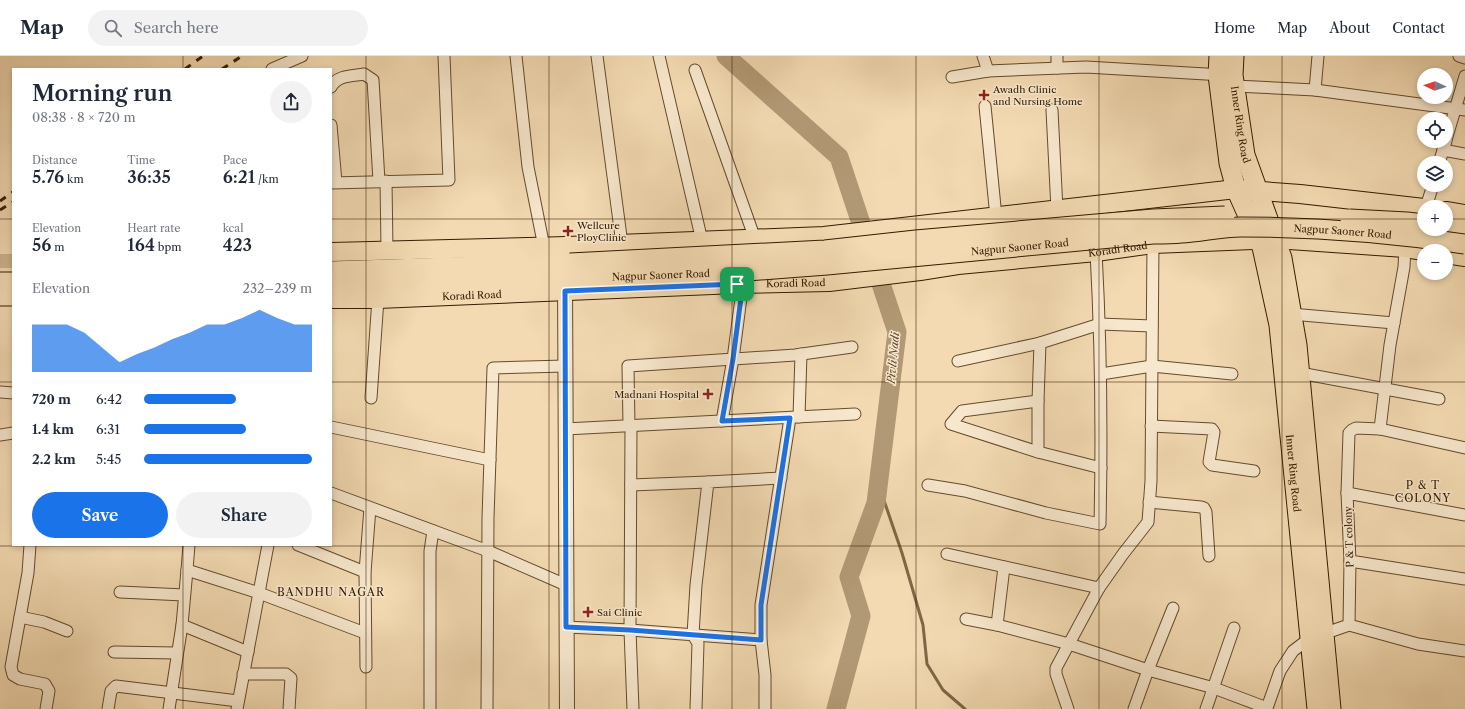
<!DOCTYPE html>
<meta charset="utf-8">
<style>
body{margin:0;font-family:"Libre Caslon Text",serif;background:#f2f2f3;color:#1f2937;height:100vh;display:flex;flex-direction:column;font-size:15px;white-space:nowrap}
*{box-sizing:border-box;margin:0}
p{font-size:13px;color:#747a83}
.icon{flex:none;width:22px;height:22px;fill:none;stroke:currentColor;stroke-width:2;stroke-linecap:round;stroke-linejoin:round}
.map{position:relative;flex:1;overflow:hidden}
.panel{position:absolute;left:12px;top:12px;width:320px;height:478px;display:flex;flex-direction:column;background:#fff;border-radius:0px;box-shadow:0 2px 6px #0003}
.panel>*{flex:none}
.needle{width:26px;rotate:273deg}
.controls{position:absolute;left:1417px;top:12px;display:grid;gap:8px}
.controls a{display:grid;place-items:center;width:36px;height:36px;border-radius:50%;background:#fff;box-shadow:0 2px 6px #0003;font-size:20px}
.pin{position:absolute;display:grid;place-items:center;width:34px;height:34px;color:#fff;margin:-17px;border-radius:8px;box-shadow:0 2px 6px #0006}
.round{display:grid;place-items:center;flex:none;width:42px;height:42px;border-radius:21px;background:#f2f2f3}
.summary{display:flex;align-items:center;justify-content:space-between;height:68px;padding:0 20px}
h1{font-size:22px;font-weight:600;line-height:30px}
.figures{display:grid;grid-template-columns:repeat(3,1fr);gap:6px;height:68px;padding:4px 20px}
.figures div{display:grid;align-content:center}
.figures b{font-size:17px;font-weight:600}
.figures small{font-size:11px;font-weight:400}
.figures p{font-size:11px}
.chart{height:112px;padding:8px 20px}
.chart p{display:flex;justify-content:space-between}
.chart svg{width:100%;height:72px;margin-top:4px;fill:#1a73e8;opacity:.7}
.button{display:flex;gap:8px;margin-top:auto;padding:8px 20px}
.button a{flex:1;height:46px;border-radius:24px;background:#1a73e8;color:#fff;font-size:16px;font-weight:600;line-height:46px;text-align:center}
.button a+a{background:#f2f2f3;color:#1f2937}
ul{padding:0 20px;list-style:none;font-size:13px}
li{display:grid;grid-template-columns:64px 48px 1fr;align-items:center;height:30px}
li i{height:10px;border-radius:5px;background:#1a73e8}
header{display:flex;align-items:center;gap:24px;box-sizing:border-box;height:56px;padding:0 20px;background:#fff;border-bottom:1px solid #e0e1e3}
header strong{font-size:19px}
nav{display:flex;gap:22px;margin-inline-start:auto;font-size:14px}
.search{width:280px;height:36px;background:#f2f2f3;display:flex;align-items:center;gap:10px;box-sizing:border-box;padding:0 14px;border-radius:22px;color:#747a83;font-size:15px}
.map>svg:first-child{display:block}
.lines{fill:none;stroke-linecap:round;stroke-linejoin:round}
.stream{stroke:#806746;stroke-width:3}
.river{stroke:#b29975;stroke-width:19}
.tertiary-tunnel{stroke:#cdb48e;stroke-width:14;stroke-dasharray:14 7;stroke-linecap:butt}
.minor-casing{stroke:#644b2c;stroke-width:13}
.tertiary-casing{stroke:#644b2c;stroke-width:16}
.primary-casing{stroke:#341b00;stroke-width:20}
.trunk-casing{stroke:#341b00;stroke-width:21}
.minor{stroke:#f7e7cd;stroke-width:11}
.tertiary{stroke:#f7e7cd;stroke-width:14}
.primary{stroke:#f3dab2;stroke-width:18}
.trunk{stroke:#f3dab2;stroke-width:19}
.rail{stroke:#341b00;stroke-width:3;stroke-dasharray:7 7;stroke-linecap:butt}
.trunk-bridge-casing{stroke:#341b00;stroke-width:21;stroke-linecap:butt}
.trunk-bridge{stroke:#f3dab2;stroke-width:19}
.route-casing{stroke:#fff;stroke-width:8}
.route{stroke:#1a73e8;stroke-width:5}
.grid{fill:none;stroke:#341b00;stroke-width:1;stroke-opacity:0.55}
.poi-dot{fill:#8f2418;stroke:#f7e7cd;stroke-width:1.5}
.labels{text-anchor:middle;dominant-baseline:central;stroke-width:3;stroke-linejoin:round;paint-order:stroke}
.poi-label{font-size:10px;fill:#341b00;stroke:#f7e7cd;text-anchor:start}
.street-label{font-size:10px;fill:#341b00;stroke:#f7e7cd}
.water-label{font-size:11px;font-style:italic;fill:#604729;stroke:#f7e7cd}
.neighbourhood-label{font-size:11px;letter-spacing:1px;fill:#341b00;stroke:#f7e7cd}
</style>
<header>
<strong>Map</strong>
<div class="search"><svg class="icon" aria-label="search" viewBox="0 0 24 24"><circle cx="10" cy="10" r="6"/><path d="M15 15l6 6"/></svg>Search here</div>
<nav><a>Home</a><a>Map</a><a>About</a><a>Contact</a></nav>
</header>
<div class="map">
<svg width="1465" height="653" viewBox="0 0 1465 653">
<rect width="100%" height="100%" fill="#f3dab2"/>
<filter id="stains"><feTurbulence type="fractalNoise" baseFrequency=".005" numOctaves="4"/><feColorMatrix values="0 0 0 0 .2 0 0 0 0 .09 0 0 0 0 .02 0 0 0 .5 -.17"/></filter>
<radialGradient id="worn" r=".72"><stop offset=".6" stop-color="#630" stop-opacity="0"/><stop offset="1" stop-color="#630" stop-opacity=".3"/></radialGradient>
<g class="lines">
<path class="stream" d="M878 427 902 497 923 569 927 608 943 634 965 653"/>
<path class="river" d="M726 0 839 101 897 276 876 447 849 521 861 560 836 653"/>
<path class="tertiary-tunnel" d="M0 205H13"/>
<defs>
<g id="minor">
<path d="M516 0 528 111 545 196"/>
<path d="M597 0 622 188"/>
<path d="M659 0 702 185"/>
<path d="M983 0 988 15"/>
<path d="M1459 0 1465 2"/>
<path d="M1057 12V0"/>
<path d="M272 13 302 0"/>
<path d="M695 14 755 183"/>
<path d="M952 21 988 15 1086 11 1223 19"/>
<path d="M1235 30 1315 34 1465 54"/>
<path d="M331 31C337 19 352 20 364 18L373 24 379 125"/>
<path d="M1315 34 1318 0"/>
<path d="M985 50 996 161"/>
<path d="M1052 54 1057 154"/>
<path d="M331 69 336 126"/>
<path d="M1446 84 1465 20"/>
<path d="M1443 94 1465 98"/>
<path d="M1439 107 1446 85"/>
<path d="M386 125 387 194"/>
<path d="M331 127 449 124 444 0"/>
<path d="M1426 151 1433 129"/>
<path d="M1291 258 1394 267"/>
<path d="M958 305 1040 287"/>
<path d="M1300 317 1439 343"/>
<path d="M1101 318 1152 310 1232 318"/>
<path d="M0 336 13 337"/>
<path d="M371 342 378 243"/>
<path d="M799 361 801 298"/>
<path d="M722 365 733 303 741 242 737 228"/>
<path d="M629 370 628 310 795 299 852 291"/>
<path d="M631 370 630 574 633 653"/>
<path d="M1151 370 1212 373 1214 376 1209 406 1212 409 1254 415"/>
<path d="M331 371 490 404"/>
<path d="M565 373 855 358"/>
<path d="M1380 373 1390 289 1404 211 1405 192"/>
<path d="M0 379 13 377"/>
<path d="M1038 396V345"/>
<path d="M1101 412 1038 396 951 368 962 355 1038 345 1040 287 1100 268 1152 270"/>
<path d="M631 429 708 426"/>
<path d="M928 429 965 435 1046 457 1100 468C1102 377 1101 287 1096 196"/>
<path d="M331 437 488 495 566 529"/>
<path d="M1347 437 1349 377 1352 374 1356 372 1380 373 1465 392"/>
<path d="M1149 446 1201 451 1204 452 1206 456 1209 500"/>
<path d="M30 489 28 517 11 611 13 619 20 623 45 628 49 635 46 653"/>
<path d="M189 489 187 514 259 537 365 577"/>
<path d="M298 489 365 516"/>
<path d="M947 498 1099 532"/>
<path d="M1350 505 1465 523"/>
<path d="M120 536 184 539"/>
<path d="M20 561 44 566 67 575"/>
<path d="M966 563 997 569 1069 588 1148 614 1214 632 1267 652 1280 615 1293 595 1310 582"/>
<path d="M182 569 248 596"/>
<path d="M997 569 1004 511"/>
<path d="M1349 569 1418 588 1465 595"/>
<path d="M566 571 630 574 761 584"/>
<path d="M1323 578 1349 569 1350 505 1347 437 1465 459"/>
<path d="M114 596 177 597"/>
<path d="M366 611 365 516 370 452"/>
<path d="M243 618H286L291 622 289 653"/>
<path d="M108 653 111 635 116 630 238 645"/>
<path d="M169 653 182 569 187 514"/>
<path d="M237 653 268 489"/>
<path d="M430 653V495L433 475"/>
<path d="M487 653 488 462 493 312 565 310"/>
<path d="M696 653 698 587 693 579 696 529 708 426 781 422"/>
<path d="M765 653V619L761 584V549L790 362"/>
<path d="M1068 653 1056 618V612L1099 532 1123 498 1148 466 1151 425 1153 188"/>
<path d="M1134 653 1148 614 1173 552"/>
<path d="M1206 653 1234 572"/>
</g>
<path id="tertiary" d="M565 225 567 653"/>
<g id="primary">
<path d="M1446 155 1465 158"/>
<path d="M331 196 567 190 824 180 1236 133 1300 138 1424 152"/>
<path d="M1446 198 1465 201"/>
<path id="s1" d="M331 243H378L737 228 829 226 920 215 958 209 1096 196 1153 188 1275 183 1405 192 1424 195"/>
</g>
<g id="trunk">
<path id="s2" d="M1219 0 1218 19 1229 107 1236 133 1262 191 1279 269 1317 653"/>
<path id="s3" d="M1234 0 1233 19 1245 99 1282 202 1297 289 1331 653"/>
<path d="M1446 171 1465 174"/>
<path d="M566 207 567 190"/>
<path d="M331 215 570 207"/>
<path d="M0 226H13"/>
<path d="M331 228H374L574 222"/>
<path d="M0 240H13"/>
</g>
</defs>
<use href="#minor" class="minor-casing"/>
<use href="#tertiary" class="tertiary-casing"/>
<use href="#primary" class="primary-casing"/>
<use href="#trunk" class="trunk-casing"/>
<use href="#minor" class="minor"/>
<use href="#tertiary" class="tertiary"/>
<use href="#primary" class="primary"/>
<use href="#trunk" class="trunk"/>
<g class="rail">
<path d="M185 13 203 0"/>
<path d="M222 13 242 0"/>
<path d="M0 145 13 136"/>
<path d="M0 154 13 146"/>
</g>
<defs>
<g id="trunk-bridge">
<path d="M1350 163 1407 166 1424 168"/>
<path d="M570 207 825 194 916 184 1153 163 1225 160"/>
<path id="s4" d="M574 222 734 216 827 209 1153 178C1162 178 1172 178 1181 177 1201 176 1221 171 1241 171 1316 171 1391 177 1465 188"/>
</g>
</defs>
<use href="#trunk-bridge" class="trunk-bridge-casing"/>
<use href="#trunk-bridge" class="trunk-bridge"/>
</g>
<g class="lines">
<defs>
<path id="route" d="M737 228 741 242 733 303 722 365 790 362 761 549V584L630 574 566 571 565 235Z"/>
</defs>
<use href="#route" class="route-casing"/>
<use href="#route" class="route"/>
</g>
<path class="grid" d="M183 0V13M366 0V653M549 0V653M732 0V653M916 0V653M1099 0V653M1282 0V653M0 163H13M331 163H1424M1446 163H1465M0 326H13M331 326H1465M183 489V653M0 490H1465"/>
<g class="poi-dot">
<path d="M982 33h4v4h4v4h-4v4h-4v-4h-4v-4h4z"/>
<path d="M566 169h4v4h4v4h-4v4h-4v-4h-4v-4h4z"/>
<path d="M706 332h4v4h4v4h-4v4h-4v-4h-4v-4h4z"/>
<path d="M586 550h4v4h4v4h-4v4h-4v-4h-4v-4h4z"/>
</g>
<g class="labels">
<g class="poi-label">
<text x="993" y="33">Awadh Clinic<tspan x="993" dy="12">and Nursing Home</tspan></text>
<text x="577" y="169">Wellcure<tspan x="577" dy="12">PloyClinic</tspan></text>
<text x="699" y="338" text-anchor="end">Madnani Hospital</text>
<text x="597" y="556">Sai Clinic</text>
</g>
<g class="street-label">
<text stroke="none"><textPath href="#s3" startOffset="69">Inner Ring Road</textPath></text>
<text stroke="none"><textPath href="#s4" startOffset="771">Nagpur Saoner Road</textPath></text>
<text stroke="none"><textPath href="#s4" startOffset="447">Nagpur Saoner Road</textPath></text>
<text stroke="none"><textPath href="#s1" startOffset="789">Koradi Road</textPath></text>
<text stroke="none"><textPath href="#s4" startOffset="87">Nagpur Saoner Road</textPath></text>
<text stroke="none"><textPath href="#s1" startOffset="465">Koradi Road</textPath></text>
<text stroke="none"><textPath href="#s1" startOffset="141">Koradi Road</textPath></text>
<text stroke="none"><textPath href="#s2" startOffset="427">Inner Ring Road</textPath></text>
<text transform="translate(1349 481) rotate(-92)">P &amp; T colony</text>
</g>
<g class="water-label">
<text transform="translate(893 302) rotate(-85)">Pivli Nadi</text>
</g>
<g class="neighbourhood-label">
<text x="1423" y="429">P &amp; T<tspan x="1423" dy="13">COLONY</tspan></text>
<text x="331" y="536">BANDHU NAGAR</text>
</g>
</g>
<rect width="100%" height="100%" filter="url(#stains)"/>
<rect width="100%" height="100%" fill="url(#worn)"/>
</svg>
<div class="controls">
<a><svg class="needle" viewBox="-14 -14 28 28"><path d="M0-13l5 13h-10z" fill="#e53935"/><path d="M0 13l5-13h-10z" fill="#747a83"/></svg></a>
<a><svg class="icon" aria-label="locate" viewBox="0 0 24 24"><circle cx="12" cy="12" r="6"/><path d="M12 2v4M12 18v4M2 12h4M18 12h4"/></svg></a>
<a><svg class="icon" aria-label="layers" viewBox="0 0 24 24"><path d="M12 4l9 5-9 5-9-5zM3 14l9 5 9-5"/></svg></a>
<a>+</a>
<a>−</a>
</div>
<div class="pin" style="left:737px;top:228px;background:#1e9e55"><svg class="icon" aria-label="arrive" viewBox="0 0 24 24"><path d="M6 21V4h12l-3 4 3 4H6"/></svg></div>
<section class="panel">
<div class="summary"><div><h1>Morning run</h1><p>08:38 · 8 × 720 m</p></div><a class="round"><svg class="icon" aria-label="share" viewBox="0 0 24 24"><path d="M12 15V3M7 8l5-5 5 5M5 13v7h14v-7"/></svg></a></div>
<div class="figures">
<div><p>Distance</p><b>5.76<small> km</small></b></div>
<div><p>Time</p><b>36:35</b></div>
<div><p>Pace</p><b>6:21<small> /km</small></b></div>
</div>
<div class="figures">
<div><p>Elevation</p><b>56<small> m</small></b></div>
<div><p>Heart rate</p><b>164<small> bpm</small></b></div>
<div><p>kcal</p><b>423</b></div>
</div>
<div class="chart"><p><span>Elevation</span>232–239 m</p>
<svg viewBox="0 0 160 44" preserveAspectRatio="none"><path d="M0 44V15L10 15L20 15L30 20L40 29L50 38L60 33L70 29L80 24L90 20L100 15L110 15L120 11L130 6L140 11L150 15L160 15V44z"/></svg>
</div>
<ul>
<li><b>720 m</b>6:42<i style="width:55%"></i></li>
<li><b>1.4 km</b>6:31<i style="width:61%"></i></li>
<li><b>2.2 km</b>5:45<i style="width:100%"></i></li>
</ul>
<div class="button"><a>Save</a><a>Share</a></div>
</section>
</div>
